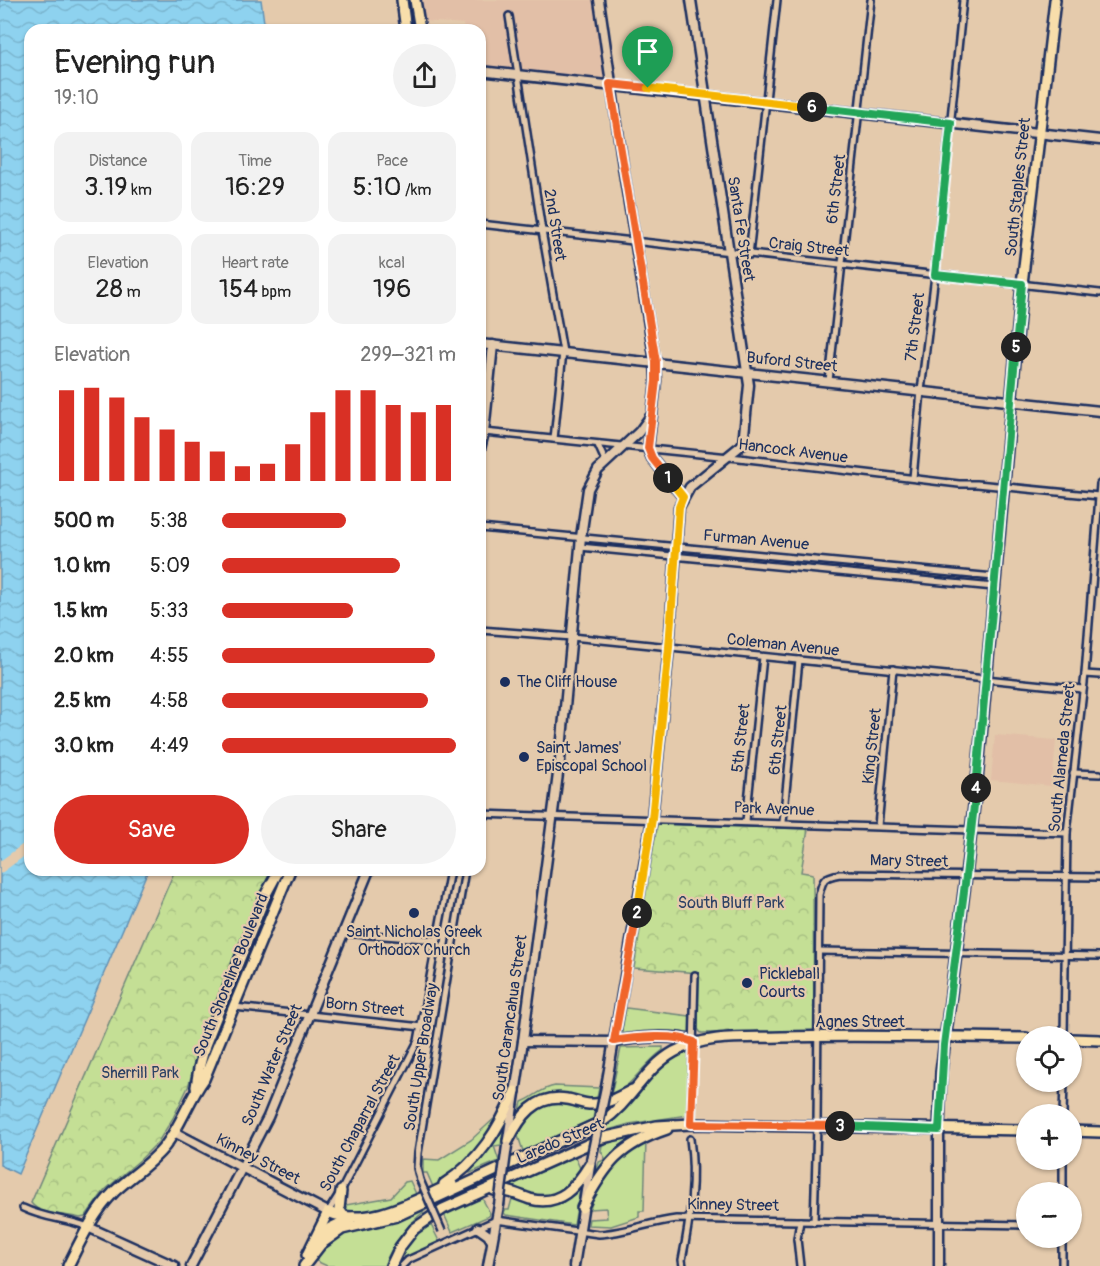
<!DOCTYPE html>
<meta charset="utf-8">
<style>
body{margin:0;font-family:Pangolin,sans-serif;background:#f2f2f2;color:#222;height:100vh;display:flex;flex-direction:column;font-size:22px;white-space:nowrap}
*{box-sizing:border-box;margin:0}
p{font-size:20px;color:#767676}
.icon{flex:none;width:33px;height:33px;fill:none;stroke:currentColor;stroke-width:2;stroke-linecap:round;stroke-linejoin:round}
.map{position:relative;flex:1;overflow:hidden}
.side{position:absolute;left:24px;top:24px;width:462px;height:852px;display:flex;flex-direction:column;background:#fff;border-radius:18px;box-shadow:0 2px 4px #0004}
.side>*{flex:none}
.tools{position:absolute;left:1016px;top:1026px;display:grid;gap:12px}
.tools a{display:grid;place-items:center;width:66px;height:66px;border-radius:50%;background:#fff;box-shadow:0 2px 4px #0004;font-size:30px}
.pin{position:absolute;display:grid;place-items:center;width:51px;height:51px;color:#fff;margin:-62px -26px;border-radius:50% 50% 50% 0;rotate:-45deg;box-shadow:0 0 6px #0007}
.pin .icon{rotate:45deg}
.km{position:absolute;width:30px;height:30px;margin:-15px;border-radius:50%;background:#222;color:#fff;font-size:16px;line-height:30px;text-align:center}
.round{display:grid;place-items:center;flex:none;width:63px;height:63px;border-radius:32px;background:#f2f2f2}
.overview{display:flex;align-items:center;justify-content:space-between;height:102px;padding:0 30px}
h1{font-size:33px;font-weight:600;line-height:45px}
.figures{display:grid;grid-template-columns:repeat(3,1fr);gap:9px;height:102px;padding:6px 30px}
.figures div{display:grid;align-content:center;border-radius:15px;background:#f2f2f2;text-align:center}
.figures b{font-size:26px;font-weight:600}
.figures small{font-size:16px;font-weight:400}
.figures p{font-size:16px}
.chart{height:168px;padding:12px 30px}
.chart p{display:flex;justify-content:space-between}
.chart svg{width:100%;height:108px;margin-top:6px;stroke:#d93025;stroke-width:6}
.action{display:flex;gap:12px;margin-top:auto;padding:12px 30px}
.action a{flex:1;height:69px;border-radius:36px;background:#d93025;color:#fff;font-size:24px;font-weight:600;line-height:69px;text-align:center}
.action a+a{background:#f2f2f2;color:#222}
ul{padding:0 30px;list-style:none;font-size:20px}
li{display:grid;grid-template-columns:96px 72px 1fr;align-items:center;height:45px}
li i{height:15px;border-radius:8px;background:#d93025}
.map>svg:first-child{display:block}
.built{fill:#e2bfa7}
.green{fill:#c4df95;stroke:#70877a;stroke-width:1.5}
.forest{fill:url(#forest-crowns);stroke:#70877a;stroke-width:1.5}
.water{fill:url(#water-waves);stroke:#6091b5;stroke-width:1.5}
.pier{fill:#e4caac}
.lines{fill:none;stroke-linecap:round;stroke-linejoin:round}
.street-casing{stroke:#1b2f5e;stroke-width:10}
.secondary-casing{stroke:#1b2f5e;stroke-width:13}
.primary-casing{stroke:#1b2f5e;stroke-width:14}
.street{stroke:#e4caac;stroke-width:5}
.secondary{stroke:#e4caac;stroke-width:8}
.primary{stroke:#f8deab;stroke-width:9}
.street-bridge-casing{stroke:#1b2f5e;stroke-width:10;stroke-linecap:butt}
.secondary-bridge-casing{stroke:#1b2f5e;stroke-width:13;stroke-linecap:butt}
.street-bridge{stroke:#e4caac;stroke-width:5}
.secondary-bridge{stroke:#e4caac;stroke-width:8}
.split-1-casing{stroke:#fff;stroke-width:12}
.split-2-casing{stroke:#fff;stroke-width:12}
.split-3-casing{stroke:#fff;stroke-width:12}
.split-4-casing{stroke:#fff;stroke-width:12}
.split-5-casing{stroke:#fff;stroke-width:12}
.split-6-casing{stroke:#fff;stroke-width:12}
.split-7-casing{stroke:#fff;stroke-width:12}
.split-1{stroke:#f0652b;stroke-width:8}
.split-2{stroke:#f5b400;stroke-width:8}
.split-3{stroke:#f0652b;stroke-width:8}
.split-4{stroke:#22a559;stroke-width:8}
.split-5{stroke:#22a559;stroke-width:8}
.split-6{stroke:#22a559;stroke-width:8}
.split-7{stroke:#f5b400;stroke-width:8}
.poi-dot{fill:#1b2f5e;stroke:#e4caac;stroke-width:2}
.labels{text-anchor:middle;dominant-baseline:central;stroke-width:4.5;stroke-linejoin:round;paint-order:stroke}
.street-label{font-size:16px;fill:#1b2f5e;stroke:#e4caac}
.poi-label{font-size:16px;fill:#1b2f5e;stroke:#e4caac;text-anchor:start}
.park-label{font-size:16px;fill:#2c4164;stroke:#e4caac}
</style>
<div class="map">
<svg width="1100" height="1266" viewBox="0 0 1100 1266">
<defs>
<pattern id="forest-crowns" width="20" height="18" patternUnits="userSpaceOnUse" patternTransform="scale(1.5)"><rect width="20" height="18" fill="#c4df95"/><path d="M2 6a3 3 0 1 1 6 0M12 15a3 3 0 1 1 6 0" fill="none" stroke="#a8c083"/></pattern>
<pattern id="water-waves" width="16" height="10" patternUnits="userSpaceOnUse" patternTransform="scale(1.5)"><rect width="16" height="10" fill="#8ed2ef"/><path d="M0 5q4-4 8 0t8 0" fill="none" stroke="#7ab5cf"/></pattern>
</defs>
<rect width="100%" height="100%" fill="#e4caac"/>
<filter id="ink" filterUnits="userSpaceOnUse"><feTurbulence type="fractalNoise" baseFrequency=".0167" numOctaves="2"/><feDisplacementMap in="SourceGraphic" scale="12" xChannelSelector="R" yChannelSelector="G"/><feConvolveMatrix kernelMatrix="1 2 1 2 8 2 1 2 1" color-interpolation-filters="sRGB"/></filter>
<g filter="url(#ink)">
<g class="built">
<path d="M420 0H593L606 78 480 66V30H464L463 24 423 21Z"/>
<path d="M995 735 1056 740 1052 786 991 780Z"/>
</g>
<g class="green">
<path d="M626 1008 690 1016V1031L685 1035 627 1036 624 1035 622 1030Z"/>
<path d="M663 1047V1050C642 1065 632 1086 610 1099L621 1048Z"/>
<path d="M686 1052 691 1057 687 1115 629 1124 605 1131V1126C638 1103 648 1070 686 1052Z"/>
<path d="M555 1086 599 1088 596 1103 559 1096 519 1114 522 1102C534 1098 541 1088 555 1086Z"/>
<path d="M556 1101 595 1108 593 1119 523 1151 517 1133C527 1111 533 1108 556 1101Z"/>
<path d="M498 1115 501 1116C485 1146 461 1170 434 1189L427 1173H423V1159L439 1160 471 1140Z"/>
<path d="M502 1126 504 1127 501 1145 494 1146 499 1161 470 1173 468 1170Z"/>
<path d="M640 1134V1137L598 1174 596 1173 599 1162 604 1160 605 1158 601 1151 602 1145Z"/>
<path d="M646 1140 644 1211H639V1217L611 1226 588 1225 589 1219 607 1218 606 1208 590 1209C599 1176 619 1158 646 1140Z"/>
<path d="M575 1157 580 1168 583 1170C560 1204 548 1200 512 1189L513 1184Z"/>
<path d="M410 1181 417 1196 384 1210 348 1214 343 1212 341 1203 346 1205 391 1197 405 1182Z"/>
<path d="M578 1188H580L574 1225 506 1215 504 1213 505 1210H509L513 1195 529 1202Z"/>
<path d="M482 1198 490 1213 489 1216 452 1232 444 1214Z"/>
<path d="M425 1207 426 1210C407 1225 393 1242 384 1266H327L314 1260C333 1229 356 1231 386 1223 400 1220 412 1213 425 1207Z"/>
<path d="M430 1223 439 1241 436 1244 406 1258 402 1254C409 1242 418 1232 430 1223Z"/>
</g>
<g class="forest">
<path d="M657 824 808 829 801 872 813 874 814 1031 701 1033 698 1029 699 973 634 968Z"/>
<path d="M175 870H274L262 890 202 1040 188 1087 173 1118 158 1142 141 1159 105 1190 85 1217 80 1218C65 1213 42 1217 31 1203Z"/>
</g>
<path class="water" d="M0 0H261L265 30H30V870H148L18 1174 0 1165Z"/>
<path class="pier" d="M30 839V852L0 874V861Z"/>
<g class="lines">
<defs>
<g id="street">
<path d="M509 16 542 231 563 352 554 439"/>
<path d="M480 224 1100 293"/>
<path d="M749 255 777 0"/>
<path d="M829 381 871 0"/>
<path d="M484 432 739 458 959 484H977L1099 496"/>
<path d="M598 445 606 463"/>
<path d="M913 478 921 391 935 275 963 0"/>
<path d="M480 528 994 577"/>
<path d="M580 547 994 587"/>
<path d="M480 630 572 637 1083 689"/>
<path d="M1085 674 1100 675"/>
<path d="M1073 773 1100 774"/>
<path d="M480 814 1067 833"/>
<path d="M746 821 763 657"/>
<path d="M783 822 799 660"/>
<path d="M878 826 893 669"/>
<path d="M343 933 438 940"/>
<path d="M819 951 1100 956"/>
<path d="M234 1007 422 1027"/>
<path d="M1064 1036 1067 833 1085 674 1100 484"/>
<path d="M1063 1114 1064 1082"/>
<path d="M691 1124 695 975"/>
<path d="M420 1180 417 1168 418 1153 465 870"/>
<path d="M1063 1192V1160"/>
<path d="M23 1208C46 1219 65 1218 88 1227"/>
<path d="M328 1212 341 1191 418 1041 450 870"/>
<path d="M800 1221 797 1239 800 1266"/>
<path d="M814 1222 817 1125 819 895C823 879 823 877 840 874L1100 877"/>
<path d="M402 1266 408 1260 496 1220 599 1234C625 1233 650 1222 676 1219L1026 1225"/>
<path d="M683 1266 682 1260C690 1220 696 1179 690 1139"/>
<path d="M1062 1266V1238"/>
</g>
<g id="secondary">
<path d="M599 0 624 173 655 362 656 381 648 449 652 458 683 497"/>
<path d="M480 71 1100 140"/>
<path d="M480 344 1100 411"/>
<path d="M480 449 484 432 493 345"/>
<path d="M559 771 581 537 588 489 598 470 639 432 650 417"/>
<path d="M523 1041 614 1042"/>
<path d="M606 1087 652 819 669 647 679 507 690 487 743 444 749 385 691 0"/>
<path d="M174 1132 328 1212"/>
<path d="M508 1139 523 1041 558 774"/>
<path d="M88 1227 174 1266"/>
<path d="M478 1228 488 1235 492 1241"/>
<path d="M191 1266 268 1117 369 870"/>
<path d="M488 1266 499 1205"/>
<path d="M574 1266 590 1166"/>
<path d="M939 1266V1130"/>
</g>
<g id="primary">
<path d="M402 0 406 30"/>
<path d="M415 0 420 30"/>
<path d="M1071 1039 1100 1040"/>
<path d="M614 1042C635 1037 675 1034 694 1042"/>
<path d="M196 1087 199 1068 205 1045 266 894 279 870"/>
<path d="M939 1130 941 1072 966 876 978 770 1022 284 1055 0"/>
<path d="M1071 1131 1100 1132"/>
<path d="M508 1141C520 1117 535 1094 567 1099 576 1100 584 1105 594 1104 608 1104 620 1096 632 1090"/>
<path d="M444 1184C479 1162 499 1129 515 1091"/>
<path d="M494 1190C507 1189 518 1195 530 1199 560 1207 576 1187 590 1164"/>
<path d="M341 1191 339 1209 344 1216"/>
<path d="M582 1208C605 1165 619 1145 667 1129"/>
<path d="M318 1237 330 1228 353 1217"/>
<path d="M307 1255 328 1212C368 1229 415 1200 452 1184"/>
<path d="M68 1266C81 1240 93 1213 114 1192 131 1176 151 1164 165 1146 181 1125 189 1099 204 1079L290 870"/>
<path d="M304 1266 321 1244 342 1229 397 1216 603 1121C631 1102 645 1068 674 1052 706 1034 745 1038 781 1037 862 1035 944 1037 1026 1038"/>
<path d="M391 1266 400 1247 414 1229 443 1209 602 1138 657 1126 691 1124 1026 1130"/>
</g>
</defs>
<use href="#street" class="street-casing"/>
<use href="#secondary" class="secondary-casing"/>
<use href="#primary" class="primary-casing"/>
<use href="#street" class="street"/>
<use href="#secondary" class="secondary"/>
<use href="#primary" class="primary"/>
<defs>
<path id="street-bridge" d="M420 1180 442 1231"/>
<g id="secondary-bridge">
<path d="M591 1160 606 1087"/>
<path d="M499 1205 507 1146"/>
</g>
</defs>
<use href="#street-bridge" class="street-bridge-casing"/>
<use href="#secondary-bridge" class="secondary-bridge-casing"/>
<use href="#street-bridge" class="street-bridge"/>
<use href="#secondary-bridge" class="secondary-bridge"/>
</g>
</g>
<g class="lines" filter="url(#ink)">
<defs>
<path id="split-1" d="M648 88 610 84 656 362V381L648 448 652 458 668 478"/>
<path id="split-2" d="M637 913 652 819 669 647 679 507 683 497 668 478"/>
<path id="split-3" d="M637 913 614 1041C635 1037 675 1034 694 1042L691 1124 840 1126"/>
<path id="split-4" d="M840 1126 939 1130 944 1045 966 876 976 788"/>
<path id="split-5" d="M976 788 1016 347"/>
<path id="split-6" d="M812 107 951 123 935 275 1022 284 1016 347"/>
<path id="split-7" d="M648 88 812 107"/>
</defs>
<use href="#split-1" class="split-1-casing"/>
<use href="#split-2" class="split-2-casing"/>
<use href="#split-3" class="split-3-casing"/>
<use href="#split-4" class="split-4-casing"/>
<use href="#split-5" class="split-5-casing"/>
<use href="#split-6" class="split-6-casing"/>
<use href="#split-7" class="split-7-casing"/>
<use href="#split-1" class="split-1"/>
<use href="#split-2" class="split-2"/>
<use href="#split-3" class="split-3"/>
<use href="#split-4" class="split-4"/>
<use href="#split-5" class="split-5"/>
<use href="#split-6" class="split-6"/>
<use href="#split-7" class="split-7"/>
</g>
<g class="poi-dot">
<circle cx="505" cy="682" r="6"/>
<circle cx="524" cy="757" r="6"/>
<circle cx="414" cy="913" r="6"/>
<circle cx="747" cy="983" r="6"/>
</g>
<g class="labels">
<g class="street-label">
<text transform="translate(1018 187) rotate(-84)">South Staples Street</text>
<text transform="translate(836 189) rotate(-83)">6th Street</text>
<text transform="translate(555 225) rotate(81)">2nd Street</text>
<text transform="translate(741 229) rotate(81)">Santa Fe Street</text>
<text transform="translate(809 247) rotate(6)">Craig Street</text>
<text transform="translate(915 327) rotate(-83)">7th Street</text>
<text transform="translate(792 362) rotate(6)">Buford Street</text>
<text transform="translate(793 451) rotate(7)">Hancock Avenue</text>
<text transform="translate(756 540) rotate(5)">Furman Avenue</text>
<text transform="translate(783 645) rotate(6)">Coleman Avenue</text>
<text transform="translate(741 738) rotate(-84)">5th Street</text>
<text transform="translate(778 740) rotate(-84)">6th Street</text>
<text transform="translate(872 746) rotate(-84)">King Street</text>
<text transform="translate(1062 758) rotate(-84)">South Alameda Street</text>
<text transform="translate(774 809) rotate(2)">Park Avenue</text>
<text transform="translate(909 861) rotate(1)">Mary Street</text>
<text transform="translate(231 975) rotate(-68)">South Shoreline Boulevard</text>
<text transform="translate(365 1007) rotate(6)">Born Street</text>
<text transform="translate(510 1018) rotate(-82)">South Carancahua Street</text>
<text x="860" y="1022">Agnes Street</text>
<text transform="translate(421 1057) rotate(-81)">South Upper Broadway</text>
<text transform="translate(272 1065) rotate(-67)">South Water Street</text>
<text transform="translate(360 1123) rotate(-62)">South Chaparral Street</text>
<text transform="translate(560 1141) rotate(-23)">Laredo Street</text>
<text transform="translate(258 1159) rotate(27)">Kinney Street</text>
<text transform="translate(733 1205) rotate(1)">Kinney Street</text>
</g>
<g class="poi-label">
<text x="517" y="682">The Cliff House</text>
<text x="536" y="748">Saint James'<tspan x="536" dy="18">Episcopal School</tspan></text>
<text x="414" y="932" text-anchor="middle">Saint Nicholas Greek<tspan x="414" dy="18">Orthodox Church</tspan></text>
<text x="759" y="974">Pickleball<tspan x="759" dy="18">Courts</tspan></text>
</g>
<g class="park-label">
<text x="731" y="903">South Bluff Park</text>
<text x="140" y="1073">Sherrill Park</text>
</g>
</g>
</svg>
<div class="tools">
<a><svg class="icon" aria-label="locate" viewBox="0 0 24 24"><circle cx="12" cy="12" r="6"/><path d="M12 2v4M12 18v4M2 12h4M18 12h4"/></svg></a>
<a>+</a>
<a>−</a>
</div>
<div class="pin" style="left:648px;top:88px;background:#1e9e55"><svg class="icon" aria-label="arrive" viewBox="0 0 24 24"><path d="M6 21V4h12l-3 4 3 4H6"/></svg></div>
<b class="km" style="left:668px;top:478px">1</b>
<b class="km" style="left:637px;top:913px">2</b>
<b class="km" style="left:840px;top:1126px">3</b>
<b class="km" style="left:976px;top:788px">4</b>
<b class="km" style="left:1016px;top:347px">5</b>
<b class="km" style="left:812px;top:107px">6</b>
<section class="side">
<div class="overview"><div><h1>Evening run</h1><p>19:10</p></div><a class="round"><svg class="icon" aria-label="share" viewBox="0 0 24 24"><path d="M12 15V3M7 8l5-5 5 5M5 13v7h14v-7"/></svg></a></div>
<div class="figures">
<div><p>Distance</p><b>3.19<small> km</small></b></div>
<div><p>Time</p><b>16:29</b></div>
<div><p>Pace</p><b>5:10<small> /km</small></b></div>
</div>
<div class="figures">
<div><p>Elevation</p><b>28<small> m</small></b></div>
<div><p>Heart rate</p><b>154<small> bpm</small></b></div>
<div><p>kcal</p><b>196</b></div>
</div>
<div class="chart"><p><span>Elevation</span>299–321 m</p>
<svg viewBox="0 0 160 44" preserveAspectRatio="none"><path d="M5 44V7M15 44V6M25 44V10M35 44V18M45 44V23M55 44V28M65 44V32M75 44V38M85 44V37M95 44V29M105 44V16M115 44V7M125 44V7M135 44V13M145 44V16M155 44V13"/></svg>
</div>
<ul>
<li><b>500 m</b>5:38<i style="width:53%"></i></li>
<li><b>1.0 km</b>5:09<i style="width:76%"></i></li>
<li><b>1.5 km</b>5:33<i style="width:56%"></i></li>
<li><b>2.0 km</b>4:55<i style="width:91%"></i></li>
<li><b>2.5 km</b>4:58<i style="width:88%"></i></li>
<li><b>3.0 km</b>4:49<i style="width:100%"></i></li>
</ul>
<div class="action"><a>Save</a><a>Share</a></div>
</section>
</div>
